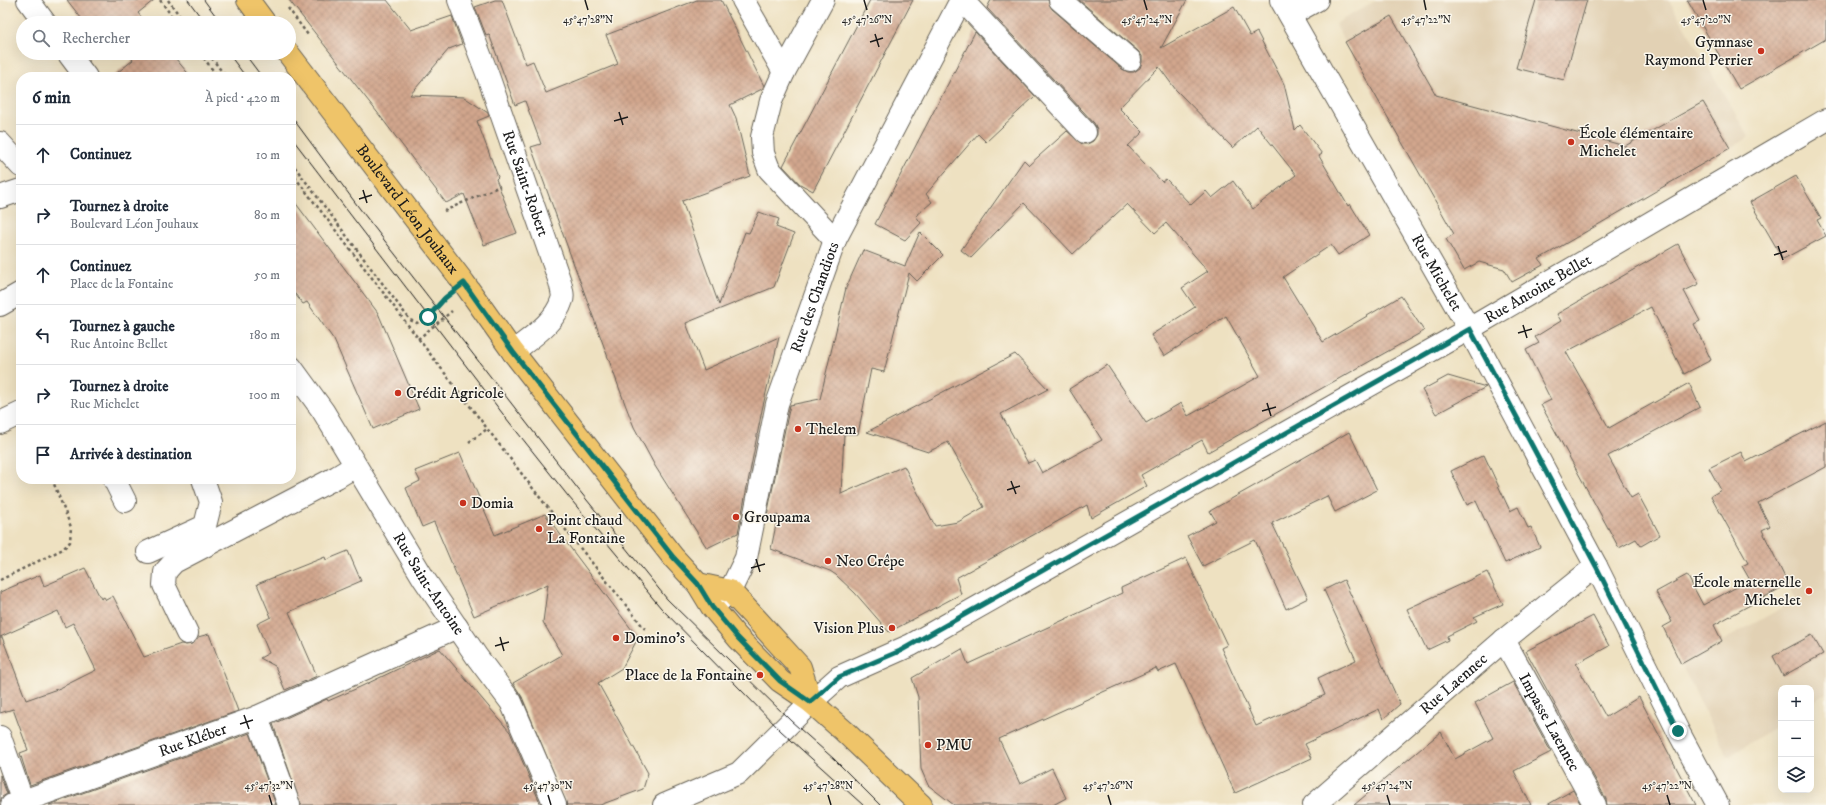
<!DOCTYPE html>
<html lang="fr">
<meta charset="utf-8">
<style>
:root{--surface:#fff;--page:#f6f6f7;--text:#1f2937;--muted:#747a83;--line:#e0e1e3}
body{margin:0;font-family:"IM FELL DW Pica",serif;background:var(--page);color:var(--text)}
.controls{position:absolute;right:12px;bottom:12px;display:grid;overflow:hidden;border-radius:8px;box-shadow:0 4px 16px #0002}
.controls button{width:36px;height:36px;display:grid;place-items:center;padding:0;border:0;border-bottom:1px solid var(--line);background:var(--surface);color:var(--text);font:20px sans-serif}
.stop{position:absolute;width:12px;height:12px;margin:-9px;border:3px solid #0f766e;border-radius:50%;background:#fff}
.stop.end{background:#0f766e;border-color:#fff;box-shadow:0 1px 4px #0008}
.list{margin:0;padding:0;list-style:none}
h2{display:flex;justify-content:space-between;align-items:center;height:52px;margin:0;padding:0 16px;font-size:17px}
h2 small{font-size:13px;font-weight:400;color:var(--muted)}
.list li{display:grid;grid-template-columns:26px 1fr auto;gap:12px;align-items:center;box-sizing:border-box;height:60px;padding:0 16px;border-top:1px solid var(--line)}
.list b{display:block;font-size:15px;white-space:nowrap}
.list p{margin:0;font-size:13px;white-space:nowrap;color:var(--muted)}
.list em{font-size:13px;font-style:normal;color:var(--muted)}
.icon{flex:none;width:22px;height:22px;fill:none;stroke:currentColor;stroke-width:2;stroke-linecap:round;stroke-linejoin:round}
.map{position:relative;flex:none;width:1826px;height:805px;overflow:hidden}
.search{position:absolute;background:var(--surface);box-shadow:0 4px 16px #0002;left:16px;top:16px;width:280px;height:44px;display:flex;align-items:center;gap:10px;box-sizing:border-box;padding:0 14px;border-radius:22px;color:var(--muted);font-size:15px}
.panel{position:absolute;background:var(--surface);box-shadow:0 4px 16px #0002;left:16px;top:72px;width:280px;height:412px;border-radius:16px}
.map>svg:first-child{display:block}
</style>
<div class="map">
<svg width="1826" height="805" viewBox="0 0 1826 805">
<defs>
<pattern id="building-cross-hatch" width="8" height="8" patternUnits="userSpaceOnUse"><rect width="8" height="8" fill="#d1a68d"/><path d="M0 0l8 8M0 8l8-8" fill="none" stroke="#b38e79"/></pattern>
</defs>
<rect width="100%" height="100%" fill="#fbf7ec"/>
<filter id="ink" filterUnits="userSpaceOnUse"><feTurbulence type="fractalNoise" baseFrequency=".025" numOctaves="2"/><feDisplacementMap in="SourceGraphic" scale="8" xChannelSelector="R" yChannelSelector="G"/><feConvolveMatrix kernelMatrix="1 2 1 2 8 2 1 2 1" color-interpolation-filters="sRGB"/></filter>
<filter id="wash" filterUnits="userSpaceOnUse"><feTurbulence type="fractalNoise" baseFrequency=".012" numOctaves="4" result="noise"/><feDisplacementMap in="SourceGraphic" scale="16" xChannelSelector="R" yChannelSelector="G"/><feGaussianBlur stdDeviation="0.9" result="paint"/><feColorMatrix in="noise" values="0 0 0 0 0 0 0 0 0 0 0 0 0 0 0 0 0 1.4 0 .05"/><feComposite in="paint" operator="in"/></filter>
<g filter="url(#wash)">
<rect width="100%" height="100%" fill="#eee1c1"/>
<g fill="#e2d1b4">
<path d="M1377,0H1669L1749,137L1539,259L1543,265L1512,282L1504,269L1479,262L1464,270L1446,239L1454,234L1335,24Z"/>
<path d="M1826,421V652L1823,654L1826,661V693L1811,703V688H1781V723L1728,757L1681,664L1796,600L1731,469Z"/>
</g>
<g id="blocks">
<g fill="url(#building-cross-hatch)" fill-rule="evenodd">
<path d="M67,0H154L138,13L146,23H85Z"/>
<path d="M289,0H387L411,30L452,16L462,44L449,49L410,95L464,97L488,113L489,116L477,121L498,177L496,179L517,233L484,245L464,194L446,203L377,112Z"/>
<path d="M495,0H502L526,64L533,61L546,93L618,64L606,35L697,0H721L764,86L762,89L730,105L736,118L750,176L682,201L719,305L745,232L749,233L759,212L779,219L776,227L794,234L774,287L686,323L704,370L779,337L762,410L738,533L707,548L655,466L634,427L625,404L531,147L541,144L525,101L515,105L489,34L486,35L475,7Z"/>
<path d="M870,0H913L813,191L800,184L783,166Z"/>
<path d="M991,0H1048L1052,9L1122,69L1128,72H1134L1140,68L1142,62V56L1138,51L1079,0H1187L1161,48L1234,7L1250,36L1257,32L1284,84L1295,130L1300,125L1322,154L1319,156L1348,206L1350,204L1369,235L1338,255L1331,245L1283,277L1323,342L1401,296L1424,331L1208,452L1202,440L1141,475L1147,486L1091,518L1087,505L956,578L961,594L889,632L855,593L836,575L830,571L771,549L778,515L766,520L790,405L820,399L846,288L863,250L905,266L920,232L943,255L917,281L909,273L884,372L871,369L858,434H844L841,494L904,466L935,526L958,522L984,507L948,442L928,452L867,432L1015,354L1048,389L1001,414L1028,463L1035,460L1042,473L1102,440L1069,389L1107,365L1146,423L1181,403L1188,416L1260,376L1226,316L1164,356L1151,335L1195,307L1182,288L1208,271L1166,223L1155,233L1127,204L1073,254L1024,203L971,258L961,250L1024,160L1029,165L1067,131L1082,144H1087L1093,141L1097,135V129L1094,123L987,8ZM1159,67L1176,90L1233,148L1257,126L1296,175L1253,209L1233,181L1212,198L1206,191L1191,205L1166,179L1162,182L1128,146L1143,132L1119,108Z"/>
<path d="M1536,0H1587L1564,80L1516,68Z"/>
<path d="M1687,0H1826V39L1739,89Z"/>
<path d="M1391,16L1436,95L1625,146L1703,102L1730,148L1539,259L1543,265L1512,282L1504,269L1479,262L1464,270L1446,239L1454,234L1345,42Z"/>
<path d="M975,32L1035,96L986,142L978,134L926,194L932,202L916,216L921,223L905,240L875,224Z"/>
<path d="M127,53H171L191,77H112L133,60Z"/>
<path d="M1796,176L1821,218L1817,220L1826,236L1783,259L1750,202Z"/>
<path d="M291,197L378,313L419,409L373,429L334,340L307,302L303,304L291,289Z"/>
<path d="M1678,244L1699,284L1684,291L1700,321L1694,324L1711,360L1684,374L1651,307L1566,352L1609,428L1689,383L1700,407L1608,456L1631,498L1638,494L1660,535L1641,546L1636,539L1619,548L1541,405L1551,400L1526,350L1539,343L1535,337L1561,321L1557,314Z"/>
<path d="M1448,376L1486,387L1436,414L1422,390Z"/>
<path d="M1826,421V467L1758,503L1770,526L1762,530L1788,584L1714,625L1722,641L1681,664L1663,627L1672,622L1656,592L1687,575L1703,605L1750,580L1742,566L1748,563L1711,496L1721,490L1709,468L1741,452L1746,462Z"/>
<path d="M1349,432L1377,490L1335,512L1327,496L1272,523L1308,598L1286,609L1255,540L1203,566L1187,536L1216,521L1210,511Z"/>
<path d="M460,453L495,535L545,514L638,638L622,668L598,683L648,773L643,789L600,805H567L522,697L513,683L562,655L543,622L548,584L474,616L434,522L422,527L406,488L420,481L415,471Z"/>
<path d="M1484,455L1510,511L1518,507L1528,528L1531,527L1540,547L1505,563L1476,501L1467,505L1451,471Z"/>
<path d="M348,551L361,581L289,612L317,676L285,690L275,666L260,658L269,653L257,624L271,617L257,584L325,557L326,560Z"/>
<path d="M1186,558L1227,645L1221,648L1256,726L1325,695L1318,678L1356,660L1324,590L1344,580L1400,704L1383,719L1379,709L1305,744L1312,758L1235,793L1176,664L1158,672L1156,668L999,739L1020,784L1052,768L1066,798L1053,805H954L928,785L921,769L918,697L912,678L962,649L968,664L1122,593L1121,588Z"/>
<path d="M85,568L101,599L104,597L106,600L113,596L144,657L181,644L186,645L192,644L198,637L209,634L238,711L30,785L20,753L28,750L13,709L0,713V637H2L26,700L60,688L96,670L73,623L65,627L58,611L0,637V592L40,575L44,586Z"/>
<path d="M1487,572L1503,604L1474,617L1477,621L1447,636L1448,640L1427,650L1407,609Z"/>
<path d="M1593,616L1609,646L1576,664L1606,717L1639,697L1696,805H1607L1606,799L1526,651Z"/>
<path d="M1812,635L1823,654L1783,676L1773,656Z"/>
<path d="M440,649L510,732L541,805H301L273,724L327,699L328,701L360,687Z"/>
<path d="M1513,682L1551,752L1514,771L1531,805H1354L1441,732L1455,759L1493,738L1475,703Z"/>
<path d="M250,733L276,805H49Z"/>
<path d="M0,775L7,794L2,797L0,802Z"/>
<path d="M1573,790L1581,805H1547Z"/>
</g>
</g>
</g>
<g filter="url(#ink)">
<use href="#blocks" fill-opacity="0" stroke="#666156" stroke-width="1"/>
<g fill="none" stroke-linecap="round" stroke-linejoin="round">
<g stroke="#666156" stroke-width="24">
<g id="minor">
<path d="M28,0L45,23"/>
<path id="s1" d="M459,0L487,73L560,282C561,287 564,296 562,300C555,323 530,338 513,352"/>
<path d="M743,0L784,72"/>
<path d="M823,0L784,72L771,101L762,137L763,153L769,169L835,240"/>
<path d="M962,0L1085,132"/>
<path d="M1060,0L1130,60"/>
<path id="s2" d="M1281,0L1469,329L1596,566L1678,731L1718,805"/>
<path d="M1290,15L1317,0"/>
<path d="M68,53L86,77"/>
<path d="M0,143L21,166"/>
<path d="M0,197L21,190"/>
<path d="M0,305L21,293"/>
<path id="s3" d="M291,367L323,411L424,579L477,657L511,702L555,805"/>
<path d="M0,423L21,413"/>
<path d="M114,479L125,501"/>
<path d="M148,552L205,526L211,502L203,479"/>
<path id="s4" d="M716,604L730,591L746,558L777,404L835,240L961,0"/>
<path d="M187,633L164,585L165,572L174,562L337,477L355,466"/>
<path id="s5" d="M1504,640L1595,805"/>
<path d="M257,717L289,805"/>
<path d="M0,737L24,805"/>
<path id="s6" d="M12,805L257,717L457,627"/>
<path id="s7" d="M664,805L739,773L811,702L839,677L911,645L1469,329L1826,120"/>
<path id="s8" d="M1314,805L1504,640L1596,566"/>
</g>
</g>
<g stroke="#666156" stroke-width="24">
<g id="major">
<path d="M248,0L265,23"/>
<path id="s9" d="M288,53L464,283L513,352L673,557L698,584L712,607L738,638L780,681L811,702L844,731L921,805"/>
<path d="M698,584L730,591L758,621L800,667L811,702"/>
</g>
</g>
<g stroke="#666156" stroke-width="2.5" stroke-dasharray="3 3" stroke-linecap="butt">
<path d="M160,0L177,23"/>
<path d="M168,0L185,23"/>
<path d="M288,8L308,35"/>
<path d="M200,53L218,77"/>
<path d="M208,53L226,77"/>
<path d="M291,162L410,320L417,323L428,317L444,299"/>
<path d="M291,172L541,499L645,629"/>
<path d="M444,211L500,186"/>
<path d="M418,339L452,311"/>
<path d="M469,442L487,429"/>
<path d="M0,580L63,549L70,542L71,527L52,479"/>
</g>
<use href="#minor" stroke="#fff" stroke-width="22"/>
<use href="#major" stroke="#efc469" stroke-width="22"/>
<g stroke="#1c1c1c" stroke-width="1">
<path d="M188,0L205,23"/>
<path d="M204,0L221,23"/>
<path d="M228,53L246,77"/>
<path d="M244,53L262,77"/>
<path d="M291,116L360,209L578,489L667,599L791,721L834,759L880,805"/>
<path d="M291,137L506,418L568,496L661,608L781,731L863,805"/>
</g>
</g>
</g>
<g fill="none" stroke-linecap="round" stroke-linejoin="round" filter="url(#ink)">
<path stroke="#0f766e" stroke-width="5" d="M428,317L445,298L464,283L513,352L673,557L698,584L712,607L738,638L780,681L810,702L839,677L900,651L1470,329L1596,566L1678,731"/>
</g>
<path fill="none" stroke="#1c1c1c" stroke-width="1.5" d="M585,0L588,10M864,0L867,10M1144,0L1147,10M1424,0L1426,10M1703,0L1706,10M875,34L879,47M870,42L883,38M619,112L623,125M614,121L628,117M363,190L367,203M359,199L372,195M1778,246L1783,260M1774,255L1787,251M1523,325L1527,338M1518,333L1532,329M1267,403L1271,416M1262,411L1276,407M1011,481L1016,494M1007,490L1020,486M756,559L760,572M751,568L765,564M500,637L504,651M495,646L509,642M244,715L249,729M240,724L253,720M269,795L272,805M548,795L551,805M828,795L831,805M1108,795L1111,805M1387,795L1390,805M1667,795L1670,805"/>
<g fill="#c8321e" stroke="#fbf7ec" stroke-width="1.5">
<circle cx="1761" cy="51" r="4"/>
<circle cx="1571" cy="142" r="4"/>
<circle cx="398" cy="393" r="4"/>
<circle cx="798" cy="429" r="4"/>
<circle cx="463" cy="503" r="4"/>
<circle cx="736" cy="517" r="4"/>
<circle cx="539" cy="529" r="4"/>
<circle cx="828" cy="561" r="4"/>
<circle cx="1809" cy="591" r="4"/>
<circle cx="892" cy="628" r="4"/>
<circle cx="616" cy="638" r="4"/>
<circle cx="760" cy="675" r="4"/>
<circle cx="928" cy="745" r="4"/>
</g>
<g text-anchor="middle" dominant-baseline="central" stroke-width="3" stroke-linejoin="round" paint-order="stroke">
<g font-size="16" fill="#1c1c1c" stroke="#fbf7ec" text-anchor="start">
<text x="1753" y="42" text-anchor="end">Gymnase<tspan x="1753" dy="18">Raymond Perrier</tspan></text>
<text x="1579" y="133">École élémentaire<tspan x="1579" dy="18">Michelet</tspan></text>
<text x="406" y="393">Crédit Agricole</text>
<text x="806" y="429">Thelem</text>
<text x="471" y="503">Domia</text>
<text x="744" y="517">Groupama</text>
<text x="547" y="520">Point chaud<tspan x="547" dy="18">La Fontaine</tspan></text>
<text x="836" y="561">Neo Crêpe</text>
<text x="1801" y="582" text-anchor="end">École maternelle<tspan x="1801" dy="18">Michelet</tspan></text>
<text x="884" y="628" text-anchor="end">Vision Plus</text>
<text x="624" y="638">Domino's</text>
<text x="752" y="675" text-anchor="end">Place de la Fontaine</text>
<text x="936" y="745">PMU</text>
</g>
<g font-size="16" fill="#1c1c1c" stroke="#fbf7ec">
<text stroke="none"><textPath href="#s1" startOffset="195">Rue Saint-Robert</textPath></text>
<text stroke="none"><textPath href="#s9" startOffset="197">Boulevard Léon Jouhaux</textPath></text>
<text stroke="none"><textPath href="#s2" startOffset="314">Rue Michelet</textPath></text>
<text stroke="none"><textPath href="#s7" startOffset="1020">Rue Antoine Bellet</textPath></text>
<text stroke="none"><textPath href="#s4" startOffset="326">Rue des Chandiots</textPath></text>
<text stroke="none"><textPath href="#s3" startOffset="257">Rue Saint-Antoine</textPath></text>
<text stroke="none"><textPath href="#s8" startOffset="185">Rue Laennec</textPath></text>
<text stroke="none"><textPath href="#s5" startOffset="94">Impasse Laennec</textPath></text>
<text stroke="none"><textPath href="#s6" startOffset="192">Rue Kléber</textPath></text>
</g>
</g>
<g font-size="10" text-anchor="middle" fill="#1c1c1c" stroke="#fbf7ec" stroke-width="3" stroke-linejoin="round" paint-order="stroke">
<text x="588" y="23">45°47'28"N</text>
<text x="867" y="23">45°47'26"N</text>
<text x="1147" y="23">45°47'24"N</text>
<text x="1426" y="23">45°47'22"N</text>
<text x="1706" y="23">45°47'20"N</text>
<text x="269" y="789">45°47'32"N</text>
<text x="548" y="789">45°47'30"N</text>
<text x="828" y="789">45°47'28"N</text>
<text x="1108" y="789">45°47'26"N</text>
<text x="1387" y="789">45°47'24"N</text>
<text x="1667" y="789">45°47'22"N</text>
</g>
</svg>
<div class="controls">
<button>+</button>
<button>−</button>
<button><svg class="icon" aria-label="layers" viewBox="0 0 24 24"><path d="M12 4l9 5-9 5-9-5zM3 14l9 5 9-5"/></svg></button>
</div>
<div class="stop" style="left:428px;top:317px"></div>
<div class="stop end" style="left:1678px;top:731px"></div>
<div class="search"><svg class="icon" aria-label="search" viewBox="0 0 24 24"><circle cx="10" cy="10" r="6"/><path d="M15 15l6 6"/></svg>Rechercher</div>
<section class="panel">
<h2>6 min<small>À pied · 420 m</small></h2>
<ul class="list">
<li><svg class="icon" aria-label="ahead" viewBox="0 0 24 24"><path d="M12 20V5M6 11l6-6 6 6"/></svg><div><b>Continuez</b></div><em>10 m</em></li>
<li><svg class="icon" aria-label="right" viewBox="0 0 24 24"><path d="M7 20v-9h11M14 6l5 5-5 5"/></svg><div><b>Tournez à droite</b><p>Boulevard Léon Jouhaux</p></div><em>80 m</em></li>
<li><svg class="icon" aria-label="ahead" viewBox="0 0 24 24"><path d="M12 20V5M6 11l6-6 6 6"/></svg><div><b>Continuez</b><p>Place de la Fontaine</p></div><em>50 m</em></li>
<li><svg class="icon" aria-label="left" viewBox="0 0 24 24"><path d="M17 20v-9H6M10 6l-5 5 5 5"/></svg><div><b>Tournez à gauche</b><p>Rue Antoine Bellet</p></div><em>180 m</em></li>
<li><svg class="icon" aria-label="right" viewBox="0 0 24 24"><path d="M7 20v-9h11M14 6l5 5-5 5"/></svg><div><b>Tournez à droite</b><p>Rue Michelet</p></div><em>100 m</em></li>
<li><svg class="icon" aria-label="arrive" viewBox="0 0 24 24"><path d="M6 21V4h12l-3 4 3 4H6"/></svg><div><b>Arrivée à destination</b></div></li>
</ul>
</section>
</div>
